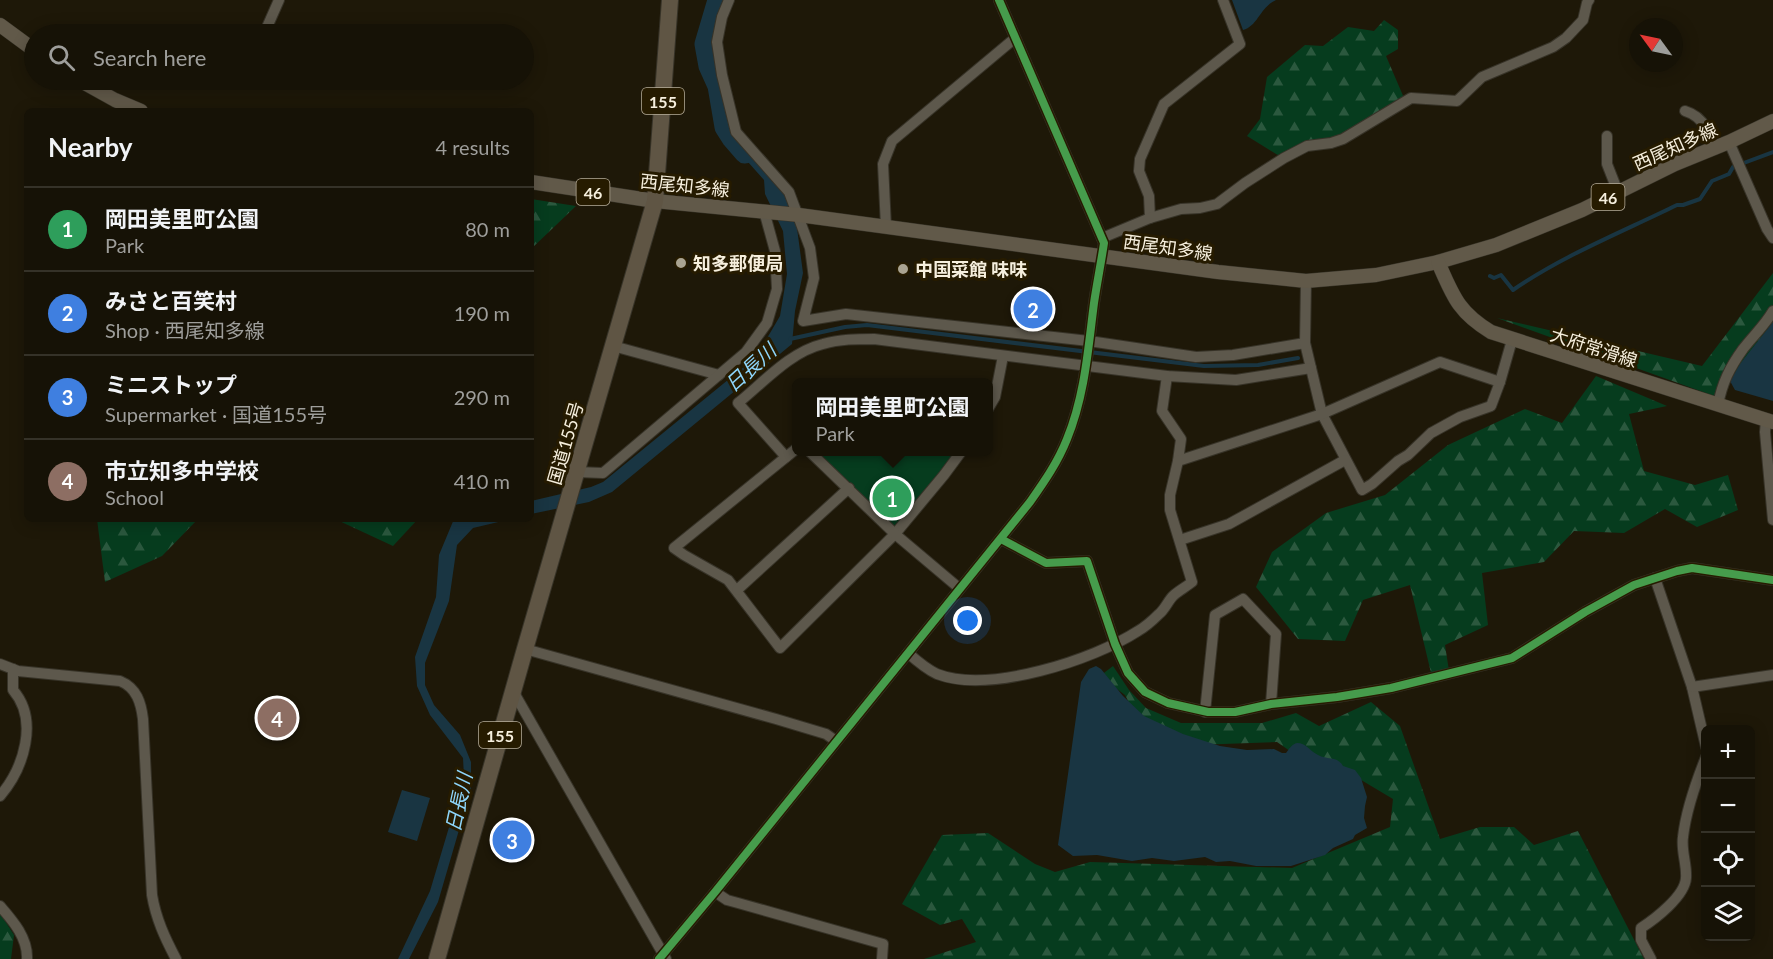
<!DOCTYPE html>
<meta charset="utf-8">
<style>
:root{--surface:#161206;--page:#1f1b10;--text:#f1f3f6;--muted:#9e9e9b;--line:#353228;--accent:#7c3aed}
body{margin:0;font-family:Lato,"Noto Sans JP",sans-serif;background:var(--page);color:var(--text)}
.controls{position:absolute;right:18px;bottom:18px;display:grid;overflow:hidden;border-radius:9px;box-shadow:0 3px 15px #0003}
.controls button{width:54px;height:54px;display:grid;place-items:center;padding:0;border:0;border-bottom:2px solid var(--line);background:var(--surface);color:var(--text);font:30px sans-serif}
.compass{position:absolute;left:1629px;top:18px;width:54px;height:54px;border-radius:50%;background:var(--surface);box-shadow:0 3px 15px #0003;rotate:303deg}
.you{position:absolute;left:968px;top:621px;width:21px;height:21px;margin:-15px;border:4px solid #fff;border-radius:50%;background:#1a73e8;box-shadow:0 0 0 9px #1a73e833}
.badge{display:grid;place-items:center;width:39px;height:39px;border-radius:50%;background:var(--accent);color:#fff;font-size:20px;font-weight:700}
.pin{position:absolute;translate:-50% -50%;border:3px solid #fff;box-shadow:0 2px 6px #0006}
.popup{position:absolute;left:792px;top:378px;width:201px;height:78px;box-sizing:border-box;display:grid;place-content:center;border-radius:9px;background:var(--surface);filter:drop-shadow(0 2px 4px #0005);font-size:20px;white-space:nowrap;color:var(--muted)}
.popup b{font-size:22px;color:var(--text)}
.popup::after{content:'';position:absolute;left:50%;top:100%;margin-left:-12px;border:12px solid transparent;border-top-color:var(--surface)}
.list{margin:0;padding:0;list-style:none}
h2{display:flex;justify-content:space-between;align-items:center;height:78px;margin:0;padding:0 24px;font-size:26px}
h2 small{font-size:20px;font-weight:400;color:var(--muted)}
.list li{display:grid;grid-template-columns:39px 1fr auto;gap:18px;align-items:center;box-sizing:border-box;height:84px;padding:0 24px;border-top:2px solid var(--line)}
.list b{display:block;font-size:22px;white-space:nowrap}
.list p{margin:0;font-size:20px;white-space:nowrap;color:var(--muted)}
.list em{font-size:20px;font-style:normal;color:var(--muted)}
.icon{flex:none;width:33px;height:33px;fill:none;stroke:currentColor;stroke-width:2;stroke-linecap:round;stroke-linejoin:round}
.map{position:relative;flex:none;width:1773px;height:959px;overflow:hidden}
.search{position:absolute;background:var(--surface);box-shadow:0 3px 15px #0003;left:24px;top:24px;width:510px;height:66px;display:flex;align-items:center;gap:15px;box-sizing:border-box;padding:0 21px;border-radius:33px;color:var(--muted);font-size:22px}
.panel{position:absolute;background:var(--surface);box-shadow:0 3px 15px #0003;left:24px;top:108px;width:510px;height:414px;border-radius:9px}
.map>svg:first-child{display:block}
</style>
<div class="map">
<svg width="1773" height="959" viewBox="0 0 1773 959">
<defs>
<pattern id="forest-firs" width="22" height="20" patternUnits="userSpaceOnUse" patternTransform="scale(1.5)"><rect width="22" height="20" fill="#063c1e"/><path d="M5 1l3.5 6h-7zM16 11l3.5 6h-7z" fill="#2b583e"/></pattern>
</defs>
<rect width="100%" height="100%" fill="#1e1808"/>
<g fill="url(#forest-firs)">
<path d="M1384,20L1398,30V49L1386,56L1404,98L1352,139L1281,157L1247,136L1260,119L1267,77L1305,45L1323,46L1348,27L1374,31Z"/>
<path d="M531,199L576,206L531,249Z"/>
<path d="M1773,273V322L1717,397L1497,318L1702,366Z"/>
<path d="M1596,376L1667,406L1629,414L1644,471L1695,485L1728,475L1738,510L1697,527L1665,509L1624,533L1574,531L1544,562L1482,573L1488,625L1445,645L1449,671L1432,677L1410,585L1363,600L1345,641L1298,639L1256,587L1272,552L1326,513L1385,495L1448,445L1525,409L1562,423Z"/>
<path d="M97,519H198L162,556L105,582Z"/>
<path d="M335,519H418L393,546Z"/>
<path d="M1113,666L1129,690L1146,708L1181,723H1262L1296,713L1319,726L1371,702L1400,726L1440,839L1480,827H1514L1534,845L1578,831L1644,959H924L976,942L962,919L940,925L902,904L942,835L988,833L1035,864L1055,872L1090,862L1292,868L1390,827L1393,799L1331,762L1300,758L1277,742L1194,745L1134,712L1125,695L1100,676Z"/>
<path d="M0,913L14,935L11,959H0Z"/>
</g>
<path fill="#063c1e" d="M815,452H957L894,527Z"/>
<g fill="#193542">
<path d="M1232,0H1276C1260,7 1258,26 1243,30Z"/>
<path d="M730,131L786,195L797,228L803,273L795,311L792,344L612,492L589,502L531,514V501L591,487L603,482L756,357L780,316L787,274L783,231L765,194L764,180L724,135Z"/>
<path d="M1773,322V401L1735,390L1730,381L1740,364Z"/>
<path d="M454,519H511L473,528L457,545L449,601L425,663V685L434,705L460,735L471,762V789L438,902L409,959H398L430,891L464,777L463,758L430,715L417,686L415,657L436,597L439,555Z"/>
<path d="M1096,666L1101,669L1123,696L1144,716L1183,734L1220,746L1247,750L1274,749L1282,753H1286C1289,749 1292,744 1297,743C1306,743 1310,751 1318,755C1327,760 1338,756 1343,766L1355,770L1361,778L1367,797L1365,806L1364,818L1367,828L1355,835L1353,839L1333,848L1325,855L1291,866H1256L1230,861L1216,862L1205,857L1174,861L1152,858L1132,861L1097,855L1073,856L1058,845L1081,682L1089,669Z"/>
<path d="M402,790L430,798L417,841L388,832Z"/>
</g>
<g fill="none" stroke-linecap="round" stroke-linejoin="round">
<g stroke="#193542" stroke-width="4">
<path d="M1490,276L1494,278L1501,275L1513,290C1564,255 1622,232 1677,205H1683L1700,199L1712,181L1729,174L1733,167L1773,152"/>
<path d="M790,339L845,327L867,325L1204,366L1258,365L1298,358"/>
</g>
<path stroke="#193542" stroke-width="21" d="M718,0L705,44L709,66L718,86L725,127L732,138L745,153"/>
<g stroke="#373328" stroke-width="12">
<g id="minor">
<path d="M729,0L722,17L717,42L722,75L736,132L789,192L810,248L814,278L803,321L846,314L1089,341L1196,357L1233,355L1305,343"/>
<path d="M264,34L279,0"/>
<path d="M1685,111C1695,114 1701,119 1706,128"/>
<path d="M1607,136V164L1618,192"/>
<path d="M1729,142L1767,229L1773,238"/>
<path d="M1150,218L1149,196L1139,171L1140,159L1164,104L1240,44L1223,0"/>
<path d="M886,227L883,164L892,141L1014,39"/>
<path d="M1102,238L1150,218L1181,209L1200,208L1217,204L1245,183L1284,158L1307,146L1331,143L1343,139L1411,98L1457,101L1482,77L1553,47L1566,38L1583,20L1587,3L1589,0"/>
<path d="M1306,281L1305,343L1322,414L1362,490L1372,484L1398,461L1408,455L1431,433L1460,417L1491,406L1500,382L1512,340"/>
<path d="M613,346L719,375"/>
<path d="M1167,376L1162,411L1181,439L1178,461"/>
<path d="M1718,405C1722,383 1730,367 1743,349C1753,336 1765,325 1773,311"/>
<path d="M988,409L995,397L1003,356"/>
<path d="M1766,420L1765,432L1773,520"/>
<path d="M796,449L674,548L684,555L728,580L780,648L895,534L944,475L961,452"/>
<path d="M810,452L895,534L959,588"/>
<path d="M786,457L738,403C764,382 790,352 823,344C840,339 857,339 874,339L1167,376L1236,380L1311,368"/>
<path d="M577,472L603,473L746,352L767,323L777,289L775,251L764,211"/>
<path d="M1001,539L1046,563L1087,561L1115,644L1128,673L1145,692L1168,703L1208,712H1235L1271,704L1337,697L1391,688L1512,658L1585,612L1634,585L1677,571L1692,568L1773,580"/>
<path d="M1180,540L1229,524L1345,460"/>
<path d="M1655,578L1692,687L1706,747"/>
<path d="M737,590L849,488"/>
<path d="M525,649L776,719L826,734L836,741"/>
<path d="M908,653C917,661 926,669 937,674C989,694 1093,660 1138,631C1145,627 1153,620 1159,614C1165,609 1168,601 1173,596C1178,591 1186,587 1192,582L1170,510V495L1178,461L1322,414L1440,362L1500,382"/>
<path d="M0,664L18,671L120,681C137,688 141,703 143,719L152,895C156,919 165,938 176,959"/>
<path d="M1692,687L1773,675"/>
<path d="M513,691L666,959"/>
<path d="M1205,712L1215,615L1243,599L1276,634L1271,704"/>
<path d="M0,796C24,768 39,720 13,690V669"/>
<path d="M715,892L727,900L738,903L883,944L882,959"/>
<path d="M0,906C13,921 28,938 27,959"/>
<path d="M659,959L715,892L1030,502C1044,482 1058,462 1067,439C1085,395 1088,349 1094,303C1097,283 1101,263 1104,243L999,0"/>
<path d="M1651,959L1641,940V928C1655,919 1685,896 1686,878C1687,864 1681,851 1683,837C1686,810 1696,782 1706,757"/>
</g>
</g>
<g stroke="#373328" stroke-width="15">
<g id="major">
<path d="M0,25L34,50"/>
<path d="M79,80L115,100L141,111"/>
<path d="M531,182L655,201L799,215L1218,272L1306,281L1376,275L1438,262L1496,245L1582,210L1675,164L1729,142L1773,121"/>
<path d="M1438,262C1453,296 1458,312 1491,332L1773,422"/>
</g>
</g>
<g stroke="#373328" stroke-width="18">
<path id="highway" d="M437,959L525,649L655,201L670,0"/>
</g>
<use href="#minor" stroke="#5d584c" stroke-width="10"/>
<use href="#major" stroke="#615949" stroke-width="14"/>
<use href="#highway" stroke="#5f5544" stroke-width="16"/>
<g stroke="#261b00" stroke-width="11">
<g id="cycleway">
<path d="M1001,539L1046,563L1087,561L1115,644L1128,673L1145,692L1168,703L1208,712H1235L1271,704L1337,697L1391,688L1512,658L1585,612L1634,585L1677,571L1692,568L1773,580"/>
<path d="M659,959L715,892L1030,502C1044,482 1058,462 1067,439C1085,395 1088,349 1094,303C1097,283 1101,263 1104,243L999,0"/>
</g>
</g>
<use href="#cycleway" stroke="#469c4c" stroke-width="8"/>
</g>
<g fill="#aaa492" stroke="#261b00" stroke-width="2">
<circle cx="681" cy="263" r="6"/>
<circle cx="903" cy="269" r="6"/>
</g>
<g text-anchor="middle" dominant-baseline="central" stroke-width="6" stroke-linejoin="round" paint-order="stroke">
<g fill="#261b00" stroke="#b8af9b" stroke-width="1.5">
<rect x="642" y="88" width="42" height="26" rx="4.5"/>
<rect x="576.5" y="179" width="33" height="26" rx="4.5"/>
<rect x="1591.5" y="184" width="33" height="26" rx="4.5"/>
<rect x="479" y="722" width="42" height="26" rx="4.5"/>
</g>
<g font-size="16" font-weight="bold" fill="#f6efdd">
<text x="663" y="101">155</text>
<text x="593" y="192">46</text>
<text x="1608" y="197">46</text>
<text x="500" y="735">155</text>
</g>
<g font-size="18" fill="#f6efdd" stroke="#261b00">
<text transform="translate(1675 146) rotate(-24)">西尾知多線</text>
<text transform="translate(685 185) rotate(6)">西尾知多線</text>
<text transform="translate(1168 247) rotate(8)">西尾知多線</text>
<text transform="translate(1594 347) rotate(18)">大府常滑線</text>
<text transform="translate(565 443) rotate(-74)">国道155号</text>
</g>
<g font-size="18" font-weight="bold" fill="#f6efdd" stroke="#261b00" text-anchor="start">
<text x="693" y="263">知多郵便局</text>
<text x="915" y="269">中国菜館 味味</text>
</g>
<g font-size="20" font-style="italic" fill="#8ed6fb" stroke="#261b00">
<text transform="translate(750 367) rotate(-42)">日長川</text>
<text transform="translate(458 802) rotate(-78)">日長川</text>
</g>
</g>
</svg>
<div class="controls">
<button>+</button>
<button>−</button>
<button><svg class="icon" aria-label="locate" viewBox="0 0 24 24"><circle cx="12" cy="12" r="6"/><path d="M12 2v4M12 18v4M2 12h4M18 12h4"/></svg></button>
<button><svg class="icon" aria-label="layers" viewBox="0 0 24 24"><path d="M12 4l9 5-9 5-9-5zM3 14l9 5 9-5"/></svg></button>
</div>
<svg class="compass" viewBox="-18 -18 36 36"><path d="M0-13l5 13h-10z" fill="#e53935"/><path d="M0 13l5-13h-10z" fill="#9e9e9b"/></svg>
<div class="you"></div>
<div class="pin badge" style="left:892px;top:498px;background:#2e9e5b">1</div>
<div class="popup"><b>岡田美里町公園</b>Park</div>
<div class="pin badge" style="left:1033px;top:309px;background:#3f7fe0">2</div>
<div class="pin badge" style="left:512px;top:840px;background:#3f7fe0">3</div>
<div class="pin badge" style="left:277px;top:718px;background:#8d6e63">4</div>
<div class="search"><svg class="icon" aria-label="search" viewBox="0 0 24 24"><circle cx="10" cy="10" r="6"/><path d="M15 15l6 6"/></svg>Search here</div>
<section class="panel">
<h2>Nearby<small>4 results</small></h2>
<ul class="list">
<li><span class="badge" style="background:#2e9e5b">1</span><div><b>岡田美里町公園</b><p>Park</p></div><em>80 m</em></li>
<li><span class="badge" style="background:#3f7fe0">2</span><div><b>みさと百笑村</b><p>Shop · 西尾知多線</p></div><em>190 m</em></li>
<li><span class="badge" style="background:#3f7fe0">3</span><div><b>ミニストップ</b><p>Supermarket · 国道155号</p></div><em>290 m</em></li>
<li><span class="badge" style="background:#8d6e63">4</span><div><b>市立知多中学校</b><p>School</p></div><em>410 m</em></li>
</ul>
</section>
</div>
